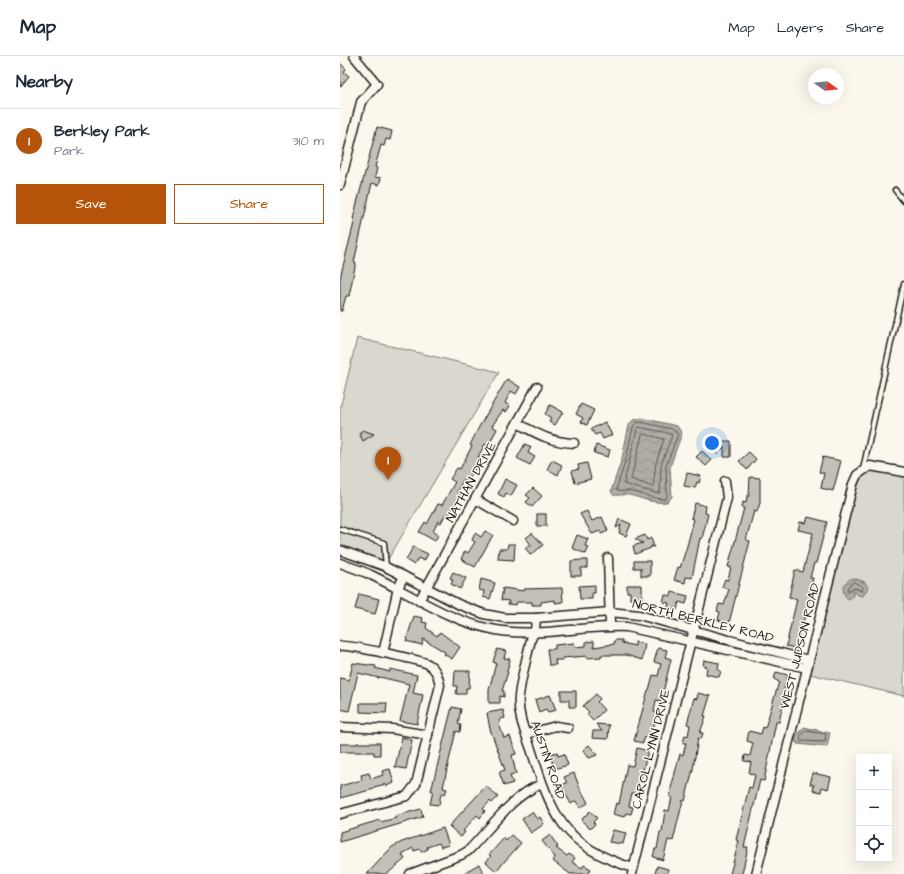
<!DOCTYPE html>
<meta charset="utf-8">
<style>
:root{--surface:#fff;--page:#f6f6f7;--text:#1f2937;--muted:#747a83;--line:#e0e1e3;--accent:#b45309}
body{margin:0;font-family:"Architects Daughter",sans-serif;background:var(--page);color:var(--text)}
.controls{position:absolute;right:12px;bottom:12px;display:grid;overflow:hidden;border-radius:0px;box-shadow:0 4px 16px #0002}
.controls button{width:36px;height:36px;display:grid;place-items:center;padding:0;border:0;border-bottom:1px solid var(--line);background:var(--surface);color:var(--text);font:20px sans-serif}
.compass{position:absolute;left:468px;top:12px;width:36px;height:36px;border-radius:50%;background:var(--surface);box-shadow:0 4px 16px #0002;rotate:104deg}
.you{position:absolute;left:372px;top:387px;width:14px;height:14px;margin:-10px;border:3px solid #fff;border-radius:50%;background:#1a73e8;box-shadow:0 0 0 6px #1a73e833}
.badge{display:grid;place-items:center;width:26px;height:26px;border-radius:50%;background:var(--accent);color:#fff;font-size:13px;font-weight:700}
.pin{position:absolute;translate:-50% -33px;filter:drop-shadow(0 1px 2px #0008)}
.pin::after{content:'';position:absolute;top:21px;width:14px;height:12px;background:inherit;clip-path:polygon(0 0,100% 0,50% 100%)}
.list{margin:0;padding:0;list-style:none}
h2{display:flex;justify-content:space-between;align-items:center;height:52px;margin:0;padding:0 16px;font-size:17px}
h2 small{font-size:13px;font-weight:400;color:var(--muted)}
.list li{display:grid;grid-template-columns:26px 1fr auto;gap:12px;align-items:center;box-sizing:border-box;height:64px;padding:0 16px;border-top:1px solid var(--line)}
.list b{display:block;font-size:15px;white-space:nowrap}
.list p{margin:0;font-size:13px;white-space:nowrap;color:var(--muted)}
.list em{font-size:13px;font-style:normal;color:var(--muted)}
.actions{display:flex;gap:8px;padding:12px 16px}
.actions a{flex:1;padding:9px 0;border:1px solid var(--accent);border-radius:0px;text-align:center;font-size:14px;color:var(--accent)}
.actions .main{background:var(--accent);color:#fff}
.icon{flex:none;width:22px;height:22px;fill:none;stroke:currentColor;stroke-width:2;stroke-linecap:round;stroke-linejoin:round}
.map{position:relative;flex:none;width:564px;height:818px;overflow:hidden}
header{display:flex;align-items:center;gap:24px;box-sizing:border-box;height:56px;padding:0 20px;background:var(--surface);border-bottom:1px solid var(--line)}
header strong{font-size:19px}
nav{display:flex;gap:22px;margin-inline-start:auto;font-size:14px}
main{display:flex}
aside{flex:1;background:var(--surface)}
.map>svg:first-child{display:block}
</style>
<header>
<strong>Map</strong>
<nav><a>Map</a><a>Layers</a><a>Share</a></nav>
</header>
<main>
<aside>
<h2>Nearby<small></small></h2>
<ul class="list">
<li><span class="badge">1</span><div><b>Berkley Park</b><p>Park</p></div><em>310 m</em></li>
</ul>
<div class="actions"><a class="main">Save</a><a>Share</a></div>
</aside>
<div class="map">
<svg width="564" height="818" viewBox="0 0 564 818">
<defs>
<pattern id="water-waves" width="16" height="10" patternUnits="userSpaceOnUse"><rect width="16" height="10" fill="#afaca5"/><path d="M0 5q4-4 8 0t8 0" fill="none" stroke="#96938d"/></pattern>
</defs>
<rect width="100%" height="100%" fill="#fbf7ec"/>
<filter id="ink" filterUnits="userSpaceOnUse"><feTurbulence type="fractalNoise" baseFrequency=".025" numOctaves="2"/><feDisplacementMap in="SourceGraphic" scale="8" xChannelSelector="R" yChannelSelector="G"/><feConvolveMatrix kernelMatrix="1 2 1 2 8 2 1 2 1" color-interpolation-filters="sRGB"/></filter>
<g filter="url(#ink)">
<g fill="#dad7ce" stroke="#7b7a75">
<path d="M17,282L159,316L44,510L0,494V353Z"/>
<path d="M531,412L564,418V640L470,618L521,417Z"/>
</g>
<g fill="url(#water-waves)" stroke="#74726e">
<path d="M302,362L337,370L342,377L330,411L332,441L327,446C313,448 302,442 289,439C283,438 278,440 273,439L271,435L282,402L289,369L293,364Z"/>
<path d="M513,522L525,526L528,532L523,540L518,539L514,535L512,541L508,543C500,535 502,526 513,522Z"/>
<path d="M464,671L490,677L487,691L457,688L455,684L458,677Z"/>
</g>
<g fill="none" stroke-linecap="round" stroke-linejoin="round">
<g stroke="#575653" stroke-width="1">
<path d="M301,366L332,373L338,378L326,410L327,441L325,443C312,443 301,437 288,435C283,434 280,437 276,434L286,403L293,371L296,367Z"/>
<path d="M298,371L324,376L332,379L321,409L320,437H315L284,428Z"/>
<path d="M304,378L324,383L316,407L313,431L291,423L302,379Z"/>
<path d="M514,526L523,531L522,535L515,532L507,535L508,531Z"/>
<path d="M466,675L486,678L485,686L461,685L460,681Z"/>
</g>
</g>
<g fill="#c3c0b8" stroke="#1c1c1c">
<path d="M0,7L6,13L4,16L9,20L0,31Z"/>
<path d="M37,71L52,75L50,84L46,83L44,90L41,89L35,111L37,112L35,121L41,122L39,129L32,127L14,206H16L9,240H6L2,255H0V222L15,163H13L17,147Z"/>
<path d="M167,323L180,331L176,338L171,335L165,347L170,350L166,356L163,354L152,370L157,373L148,390L145,388L138,401L141,402L127,426L123,424L117,436L121,438L108,461L105,459L101,467L98,465L93,476L98,479L95,485L79,476L85,466L87,468L98,448L102,449L115,426L110,423L117,412L120,413L132,390L130,389L139,371Z"/>
<path d="M241,348L254,354L247,369L241,366L243,362L236,358Z"/>
<path d="M210,349L223,356L215,369L209,366L211,362L205,358Z"/>
<path d="M265,366L272,379L263,383L260,377L255,379L251,373Z"/>
<path d="M23,374L34,378L23,385L19,377Z"/>
<path d="M377,385H391V401H384V391L377,398Z"/>
<path d="M185,388L191,391L188,397L195,401L190,409L177,402Z"/>
<path d="M256,389L270,394L268,401L254,397Z"/>
<path d="M362,395L372,404L366,410L356,401Z"/>
<path d="M409,396L416,403L407,414L399,405Z"/>
<path d="M483,401L501,405L493,435L481,432L484,417L479,416Z"/>
<path d="M212,404L222,409L218,419L207,413Z"/>
<path d="M247,407L251,423L235,427L232,415L239,413L238,409Z"/>
<path d="M347,417L361,420L359,427L357,426L355,432L344,430Z"/>
<path d="M410,421L420,422V447L417,456L414,455L406,484L410,485L389,567L378,564L380,556L377,555L379,548L384,549L389,533L382,531L385,523L388,524L391,511H388L404,452H402L403,446L406,447L407,440H409Z"/>
<path d="M165,423L177,429L171,440L166,437L164,441L158,438Z"/>
<path d="M193,432L202,440L192,451L186,446L190,442L186,439Z"/>
<path d="M355,447L366,450L365,457L368,458L362,483L360,482L352,522L346,521L345,527L334,524L338,511L340,512L347,490L354,463L351,462Z"/>
<path d="M247,455L252,465L262,461L268,475L261,478L260,475L252,478L240,458Z"/>
<rect x="197" y="458" width="9" height="12"/>
<path d="M468,461L487,466L476,507H474L470,522H473L468,550L455,592L446,590L457,543L449,541L455,514L463,516L473,477L458,474L460,466L466,467Z"/>
<path d="M279,463L291,468L286,480L279,477L281,469L276,472Z"/>
<path d="M145,475L153,479L135,511L121,503L125,495L128,497L135,486L132,484L135,477L141,481Z"/>
<path d="M192,477L203,489L191,499L185,492L188,489L192,490L186,482Z"/>
<path d="M237,479L248,483L245,490L249,491L246,498L232,492Z"/>
<path d="M305,479L307,484L311,482L314,491L311,490V492L295,498L293,490L303,487L295,483Z"/>
<path d="M168,488H175L174,504L158,503L159,493H167Z"/>
<path d="M73,491L88,498L84,505L78,502L74,509L66,504Z"/>
<path d="M241,504H247V512H241V520H231V505Z"/>
<path d="M294,505H310V520H301V512H294Z"/>
<path d="M113,516L126,522L120,533L111,528L113,524L110,522Z"/>
<path d="M141,523L155,527L150,543L143,541L144,535L139,534Z"/>
<path d="M255,529V537H252V543H240L239,530Z"/>
<path d="M287,529H302V543H290V536H287Z"/>
<path d="M163,532L184,535V533L222,532L223,546L215,547V544L201,546V549H192V546H177L176,549L168,548L169,545L161,544Z"/>
<path d="M332,536L348,540L346,548L339,546L337,554L328,551L329,547L323,546L325,539L331,540Z"/>
<path d="M19,538L39,543L35,558L15,553Z"/>
<path d="M74,560L83,562L82,566L87,567L86,572L97,580L100,576L120,591L112,603L104,598L105,596L83,583L82,589L66,585Z"/>
<path d="M275,584H282V587L295,590V586L305,588L302,604L286,599H261V601L247,602V600L223,602V604H215L216,609H209L207,593H215V589L234,587L235,591L246,590V586L254,585V591L274,588Z"/>
<path d="M318,592L327,594L325,601L331,603L321,645L316,644L314,656L317,657L311,682L305,681L303,687L294,685L308,634H309L313,619L318,620L321,608L314,606Z"/>
<path d="M157,593L166,595L164,602L170,603L167,616H168L162,635H164V641L160,640V647H149V634L156,607L153,606Z"/>
<path d="M364,604L379,607L378,614L381,615L379,621L366,618L367,611L363,610Z"/>
<path d="M13,607L36,610L35,612L50,616V613L77,619L73,637L83,639L77,668L60,665L69,628L40,621L39,622L18,617L9,655L0,653V622L9,624Z"/>
<path d="M115,615H130L129,632H126V638H116L117,630H114Z"/>
<path d="M436,616L448,619L444,633L449,634L448,640L445,639L439,666H436L424,725L420,724L404,791H408L402,818H390L399,785L396,784L409,731L412,732L415,719L409,717L411,706L404,705L405,699L410,700L413,687L407,685L409,675L421,678L423,671L425,672L439,626L434,623Z"/>
<path d="M221,635H236V651H229V644H221Z"/>
<path d="M358,637L370,640L364,660H366L360,677H363L361,683L358,682L353,713L345,745L343,744L333,785L328,784L323,804L313,801L315,793H317L320,776H322L325,754L329,755L332,741H330L331,732L340,698L343,699L346,687H343L345,679L348,680L350,669L347,668L354,642L357,643Z"/>
<path d="M256,638L260,643L257,646L264,654L253,665L247,658L249,656L243,650Z"/>
<path d="M210,639L216,654L208,656L206,653L199,656L195,644Z"/>
<path d="M20,647H47L46,657L20,656Z"/>
<path d="M112,651L121,653L118,668L121,669L120,676L116,675L107,713L103,732L107,733L105,738L101,737L99,749L90,748L93,735H91Z"/>
<path d="M163,654L165,662L160,663L159,668L164,682L170,680L176,698L172,699L176,718L170,720L173,727L164,730L159,716L165,714L150,673L147,657Z"/>
<path d="M256,668L269,669L268,683L252,682L253,675H262Z"/>
<path d="M62,681L72,684L66,713L55,711Z"/>
<path d="M17,687H40V699H34V696H0V688H17Z"/>
<path d="M249,689L257,699L249,702L243,694Z"/>
<path d="M297,692L308,695L297,738L292,737L289,750L293,751L291,758L286,757L284,761L273,758L276,747L279,748L287,709L293,710Z"/>
<path d="M217,696L218,700L224,698L228,709L214,713L210,698Z"/>
<path d="M50,713L54,727L46,730V728L34,731V733L0,742V730L22,724L21,719L29,717L31,723L43,719L42,715Z"/>
<path d="M234,717L239,730L248,747L240,752L236,745L231,748L221,729L227,727L224,721Z"/>
<path d="M473,717L491,721L488,733L482,731L481,736L473,734L474,729L470,728Z"/>
<path d="M146,730L158,741L152,747L150,745L143,753L145,755L140,762L137,759L123,775L125,776L121,781L109,770Z"/>
<path d="M81,753L83,761L0,786V776L40,764L41,766L56,762L55,760Z"/>
<path d="M250,755L257,762L253,766L255,768L250,773L241,764Z"/>
<path d="M192,756L197,763L200,761L204,768L191,777L182,763Z"/>
<path d="M103,772L109,789L101,791L99,787L87,791L88,793L81,796L80,793L74,795L73,792L62,798L65,803L47,818H27L52,791L62,786Z"/>
<path d="M273,774L286,777L283,788L269,786Z"/>
<path d="M172,779L181,787L156,815L146,806L151,800L149,799L164,782L166,785Z"/>
<path d="M210,779L218,791L216,792L227,800L229,798L235,802L232,806L242,812L244,809L251,813L248,818H230L213,805L215,801L202,785Z"/>
<path d="M139,808L144,818H122Z"/>
<path d="M317,810L328,813L327,818H315Z"/>
</g>
<g fill="none" stroke-linecap="round" stroke-linejoin="round">
<g stroke="#1c1c1c" stroke-width="7">
<g id="lane">
<path d="M555,134L564,145"/>
<path d="M523,413L564,228"/>
<path d="M0,473L44,487L46,511"/>
</g>
</g>
<g stroke="#1c1c1c" stroke-width="11">
<g id="street">
<path d="M0,129L21,46L37,28L14,0"/>
<path d="M177,367C198,378 210,386 234,387"/>
<path d="M135,443L173,465"/>
<path d="M0,494L44,510L120,549L144,558L165,562H196L270,556L299,559L389,584L469,604"/>
<path d="M268,502L270,570"/>
<path d="M0,507C10,511 21,514 31,519C73,539 110,566 156,574C200,582 244,569 287,571L467,612"/>
<path d="M79,545L197,331"/>
<path d="M196,562L195,575L191,583C187,602 181,621 179,640C177,658 185,676 191,693C212,759 223,790 293,812"/>
<path d="M0,590C7,588 80,604 88,608C96,613 98,620 100,629L76,728L67,740L0,758"/>
<path d="M43,597L58,532L64,520"/>
<path d="M0,671L52,673L88,679"/>
<path d="M186,678L216,670L228,672"/>
<path d="M70,818L121,799L128,795C150,773 173,738 202,728"/>
<path d="M292,818L387,442L385,425"/>
<path d="M416,818L513,428L517,419L530,410L564,416"/>
</g>
</g>
<use href="#lane" stroke="#fbf7ec" stroke-width="4"/>
<use href="#street" stroke="#fbf7ec" stroke-width="8"/>
</g>
</g>
<g text-anchor="middle" dominant-baseline="central" stroke-width="3" stroke-linejoin="round" paint-order="stroke">
<g font-size="13" fill="#1c1c1c" stroke="#fbf7ec">
<text transform="translate(131 426) rotate(-61)">NATHAN DRIVE</text>
<text transform="translate(363 565) rotate(14)">NORTH BERKLEY ROAD</text>
<text transform="translate(460 590) rotate(-76)">WEST JUDSON ROAD</text>
<text transform="translate(311 693) rotate(-76)">CAROL LYNN DRIVE</text>
<text transform="translate(208 704) rotate(71)">AUSTIN ROAD</text>
</g>
</g>
</svg>
<div class="controls">
<button>+</button>
<button>−</button>
<button><svg class="icon" aria-label="locate" viewBox="0 0 24 24"><circle cx="12" cy="12" r="6"/><path d="M12 2v4M12 18v4M2 12h4M18 12h4"/></svg></button>
</div>
<svg class="compass" viewBox="-18 -18 36 36"><path d="M0-13l5 13h-10z" fill="#e53935"/><path d="M0 13l5-13h-10z" fill="#747a83"/></svg>
<div class="you"></div>
<div class="pin badge" style="left:48px;top:424px">1</div>
</div>
</main>
